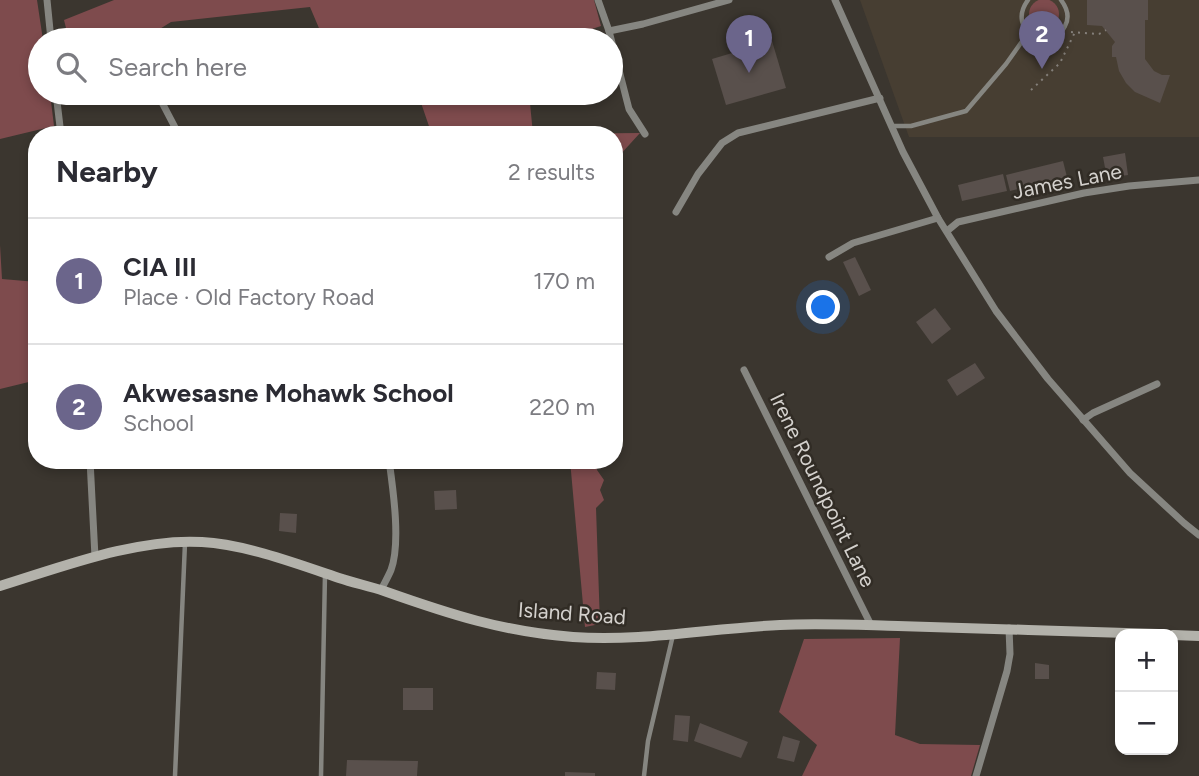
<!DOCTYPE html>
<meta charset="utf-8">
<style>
:root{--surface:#fff;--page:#f7f7f7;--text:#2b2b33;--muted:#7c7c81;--line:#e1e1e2;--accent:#6b658b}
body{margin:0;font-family:Figtree,sans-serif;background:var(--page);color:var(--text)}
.controls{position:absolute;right:21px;bottom:21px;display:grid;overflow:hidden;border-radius:14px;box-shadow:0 4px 10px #0003}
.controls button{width:63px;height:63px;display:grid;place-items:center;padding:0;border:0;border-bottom:2px solid var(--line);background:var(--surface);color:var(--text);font:35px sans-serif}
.you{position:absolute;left:824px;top:308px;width:24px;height:24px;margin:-18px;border:5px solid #fff;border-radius:50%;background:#1a73e8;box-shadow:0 0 0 10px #1a73e833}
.badge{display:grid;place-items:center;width:46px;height:46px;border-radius:50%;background:var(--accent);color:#fff;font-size:23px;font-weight:700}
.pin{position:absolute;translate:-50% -58px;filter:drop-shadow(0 2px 4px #0008)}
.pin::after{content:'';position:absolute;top:37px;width:24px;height:21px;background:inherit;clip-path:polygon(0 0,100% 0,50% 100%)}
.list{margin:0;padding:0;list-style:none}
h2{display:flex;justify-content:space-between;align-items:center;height:91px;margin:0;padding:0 28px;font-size:30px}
h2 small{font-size:23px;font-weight:400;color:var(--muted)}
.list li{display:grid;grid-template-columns:46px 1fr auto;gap:21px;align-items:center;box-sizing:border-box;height:126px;padding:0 28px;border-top:2px solid var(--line)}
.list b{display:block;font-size:26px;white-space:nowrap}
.list p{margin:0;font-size:23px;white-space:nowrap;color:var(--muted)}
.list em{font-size:23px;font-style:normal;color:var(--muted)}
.icon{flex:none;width:38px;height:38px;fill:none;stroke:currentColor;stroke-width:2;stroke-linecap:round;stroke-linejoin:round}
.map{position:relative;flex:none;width:1199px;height:776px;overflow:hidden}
.search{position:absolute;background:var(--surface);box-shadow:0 4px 10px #0003;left:28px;top:28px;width:595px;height:77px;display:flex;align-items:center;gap:18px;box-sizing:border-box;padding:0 24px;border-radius:38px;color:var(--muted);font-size:26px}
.panel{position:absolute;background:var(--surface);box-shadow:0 4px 10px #0003;left:28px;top:126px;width:595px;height:343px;border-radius:28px}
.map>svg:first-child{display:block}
</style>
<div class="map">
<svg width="1199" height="776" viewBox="0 0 1199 776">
<rect width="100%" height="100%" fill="#3b362f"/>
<path fill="#473e32" d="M860,0H1199V137H909Z"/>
<g fill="#7e4b4d">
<circle cx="1044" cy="14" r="15"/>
<path d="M0,0H37L43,40H40V93H50L54,126L0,139Z"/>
<path d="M114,0H594L601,26L559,40H324L310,7L171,22L142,40H69L64,20Z"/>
<path d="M346,93H529L533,134L640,133L619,156L614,159V135H432L418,94L350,102Z"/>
<path d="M0,245L2,279L37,282V380L0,389Z"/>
<path d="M570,460H596L597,470L604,480L600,490L604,500L596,508L600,624L585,627Z"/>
<path d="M900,638L895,735L920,744L980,745L971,776H802L817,745L779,712L804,639Z"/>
</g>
<g fill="#59504c">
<path d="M1087,0H1148V20H1145V59L1154,71L1162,75H1170L1160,103L1135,92L1126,83L1119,71L1116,57H1112V46L1115,42L1102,26L1087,25Z"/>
<path d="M772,41L786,88L726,105L712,59Z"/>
<path d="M1125,153L1128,175L1107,178L1103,157Z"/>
<path d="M1063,161L1067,177L1010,191L1006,175Z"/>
<path d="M1003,174L1007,191L962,201L958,185Z"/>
<path d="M855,257L871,290L859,296L843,262Z"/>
<path d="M935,308L951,329L932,344L916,322Z"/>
<path d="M975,363L985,378L957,396L947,380Z"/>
<path d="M456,490L457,509L435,510L434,491Z"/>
<path d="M280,513L297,514L296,533L279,531Z"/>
<path d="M1035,663L1049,665V679H1035Z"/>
<path d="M597,672L616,673L615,690L596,689Z"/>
<rect x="403" y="688" width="30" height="22"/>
<path d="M675,715L690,716L688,742L673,740Z"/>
<path d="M700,723L748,742L741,758L694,741Z"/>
<path d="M783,736L800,741L794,762L777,758Z"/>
<path d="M347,760L418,761L417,776H346Z"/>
<path d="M565,772L595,773V776H565Z"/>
</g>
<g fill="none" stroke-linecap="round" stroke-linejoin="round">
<g stroke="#85807b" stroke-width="2" stroke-dasharray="2 5" stroke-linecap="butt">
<path d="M1071,32L1099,34L1106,30"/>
<path d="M1031,90L1060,63L1075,32"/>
</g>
<g stroke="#868681" stroke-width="4.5">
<path d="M1028,0C1005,31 1051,56 1065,26C1070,17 1067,8 1061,0"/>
<path d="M892,126H911L966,111L1006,64L1028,33"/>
<path d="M175,776L185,543"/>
<path d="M321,776L325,574"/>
<path d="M644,776L648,741L673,635"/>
</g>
<g stroke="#868681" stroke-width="7">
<path d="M47,0L51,40"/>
<path d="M598,0L609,31L629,109L645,134"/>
<path d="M835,0L903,152L938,218L996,311L1048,379L1130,473L1184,523L1199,535"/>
<path d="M609,31L643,24L729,0"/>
<path d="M56,93L61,135"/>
<path d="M157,93L179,135"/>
<path d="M676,212L698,174L722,143L738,133L880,98"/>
<path d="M947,231L958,222L1084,193L1129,186L1199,180"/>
<path d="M829,257L853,243L938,218"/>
<path d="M744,370L871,625"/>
<path d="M1083,420L1093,413L1157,384"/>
<path d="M90,460L95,557"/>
<path d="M381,590C384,584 388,577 391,570C401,543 393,489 389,460"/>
<path d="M976,776L1007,671L1010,654L1009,628"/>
</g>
<g stroke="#b3b2ab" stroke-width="10">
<path d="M0,586C62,567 137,538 202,542C244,544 298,564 339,578C354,583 369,586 384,591C449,614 504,632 573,637C642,642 711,628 780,625C819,623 859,625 898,626C985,628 1072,632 1159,634"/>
<path d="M1173,635L1199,636"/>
</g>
</g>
<g text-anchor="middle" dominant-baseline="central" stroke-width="5" stroke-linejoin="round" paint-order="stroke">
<g font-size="21" fill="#d4d1cd" stroke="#312c25">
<text transform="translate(1067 181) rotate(-11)">James Lane</text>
<text transform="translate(823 490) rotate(64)">Irene Roundpoint Lane</text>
<text transform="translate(572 613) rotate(4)">Island Road</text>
</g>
</g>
</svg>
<div class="controls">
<button>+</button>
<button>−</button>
</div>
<div class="you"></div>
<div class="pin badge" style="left:749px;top:73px">1</div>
<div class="pin badge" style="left:1042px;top:69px">2</div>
<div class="search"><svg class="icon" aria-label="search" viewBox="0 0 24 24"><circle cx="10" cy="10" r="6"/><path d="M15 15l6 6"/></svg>Search here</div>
<section class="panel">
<h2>Nearby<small>2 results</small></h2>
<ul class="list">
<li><span class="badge">1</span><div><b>CIA III</b><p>Place · Old Factory Road</p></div><em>170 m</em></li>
<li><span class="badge">2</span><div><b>Akwesasne Mohawk School</b><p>School</p></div><em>220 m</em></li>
</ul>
</section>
</div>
